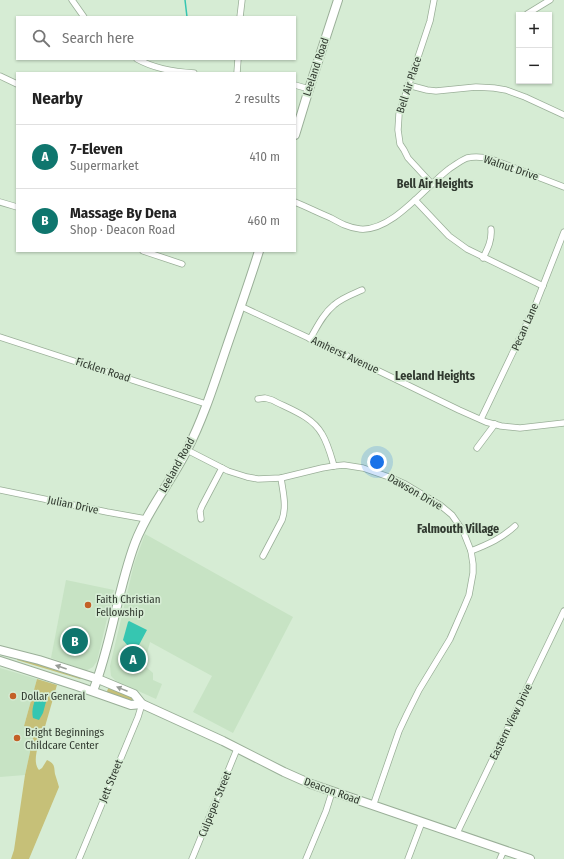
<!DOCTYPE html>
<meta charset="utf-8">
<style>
:root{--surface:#fff;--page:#f6f6f6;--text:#222;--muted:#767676;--line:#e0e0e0;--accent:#0f766e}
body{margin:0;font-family:"Fira Sans Condensed",sans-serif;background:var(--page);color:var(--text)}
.controls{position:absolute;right:12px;top:12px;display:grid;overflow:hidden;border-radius:0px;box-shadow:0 1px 3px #0004}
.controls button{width:36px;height:36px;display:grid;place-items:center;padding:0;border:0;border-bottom:1px solid var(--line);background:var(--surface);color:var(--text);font:20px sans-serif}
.you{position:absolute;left:377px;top:462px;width:14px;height:14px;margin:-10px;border:3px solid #fff;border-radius:50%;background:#1a73e8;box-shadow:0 0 0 6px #1a73e833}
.badge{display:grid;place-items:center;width:26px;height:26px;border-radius:50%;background:var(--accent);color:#fff;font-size:13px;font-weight:700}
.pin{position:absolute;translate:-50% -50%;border:2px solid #fff;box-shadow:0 1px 4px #0006}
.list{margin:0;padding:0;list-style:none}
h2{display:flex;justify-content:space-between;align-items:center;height:52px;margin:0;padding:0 16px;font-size:17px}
h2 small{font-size:13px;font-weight:400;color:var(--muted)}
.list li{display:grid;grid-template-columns:26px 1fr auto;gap:12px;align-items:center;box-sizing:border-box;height:64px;padding:0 16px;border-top:1px solid var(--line)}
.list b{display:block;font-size:15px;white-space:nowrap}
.list p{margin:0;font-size:13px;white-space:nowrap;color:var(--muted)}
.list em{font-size:13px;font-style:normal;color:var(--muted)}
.icon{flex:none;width:22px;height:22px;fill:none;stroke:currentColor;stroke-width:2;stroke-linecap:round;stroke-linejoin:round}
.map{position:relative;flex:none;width:564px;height:859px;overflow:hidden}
.search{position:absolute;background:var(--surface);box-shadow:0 1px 3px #0004;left:16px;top:16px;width:280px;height:44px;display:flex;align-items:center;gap:10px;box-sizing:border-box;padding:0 14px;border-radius:0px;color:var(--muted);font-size:15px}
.panel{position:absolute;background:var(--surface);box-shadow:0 1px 3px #0004;left:16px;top:72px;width:280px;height:180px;border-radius:0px}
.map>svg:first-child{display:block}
</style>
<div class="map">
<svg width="564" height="859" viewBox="0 0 564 859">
<rect width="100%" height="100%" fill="#d6ecd4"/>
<g fill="#c7e3c4">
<path d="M145,534L293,617L233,733L193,712L212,676L150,642L144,665L153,673V680L162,684L156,699L116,681L111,676L110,666L134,564Z"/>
<path d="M66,580L114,590L97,661L93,667L87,670H84L51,658Z"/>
<path d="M0,668L37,679L24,726L35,729L25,775L0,777Z"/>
</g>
<g fill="#c6c078">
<path d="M17,659L43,664L82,677V678L80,679L17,660Z"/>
<path d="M37,679L57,685L44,730H43C40,741 31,761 39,770L42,768L47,760C55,764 54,766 55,774C56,777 58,783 59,787L29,859H11L14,850L25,775L35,729L24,726Z"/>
<path d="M109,687L130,695L133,698L132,700L129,701L107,693V691Z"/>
</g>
<g fill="#36c6b1">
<path d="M129,621L147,630L139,645L135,648L128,646L123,640L128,622Z"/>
<path d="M40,693L47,695V698L43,713L39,720L33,718C31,710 34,701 38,694Z"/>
</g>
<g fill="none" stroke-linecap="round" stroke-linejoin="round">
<path stroke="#36c6b1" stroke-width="1.5" d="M185,0L187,17"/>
<g stroke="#9aaf98" stroke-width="7">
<g id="street">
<path d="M72,0L84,17"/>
<path d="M527,14L550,0"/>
<path d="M240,17L242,0"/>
<path d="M137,59C155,69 174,72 194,73"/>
<path d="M237,73L238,59"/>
<path d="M0,76L17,84"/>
<path d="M295,85L309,89"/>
<path d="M408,85L427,90L436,91L476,87L494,88L506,90L525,97L564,115"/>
<path d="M432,184L408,158L404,150L400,144L398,130L399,114L430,21L434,0"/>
<path d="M415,200L449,236L467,249L543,286"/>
<path d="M0,202L17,207"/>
<path d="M295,202C307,207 319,213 331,218C340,223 349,228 360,229C392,232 425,187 449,169C455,165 460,161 467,158C476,156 483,157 491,159L564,187"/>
<path d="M143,251L182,264"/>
<path d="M483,258C488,248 492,240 491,229"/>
<path d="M240,306L354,359L459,410L486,422L501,426L520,428L564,423"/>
<path d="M0,337L206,404"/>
<path d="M310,339C317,327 323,314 334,305C342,298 353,294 362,290"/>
<path d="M258,399L265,398L272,400C289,409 312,416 322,434C328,444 331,456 334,466"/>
<path d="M481,419L535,306L564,232"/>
<path d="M477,448L495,424"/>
<path d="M187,450L228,471L247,477L258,479L281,478L322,468L334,466L344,465L363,468L389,477L405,484L440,505L452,515L463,531L471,551L473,564V573L469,595L464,607L450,639L419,690L407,714L399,731L373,806"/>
<path d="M0,490L107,512L146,519"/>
<path d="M201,519L200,511L202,506L222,468"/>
<path d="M471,551C489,544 502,538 515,526"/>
<path d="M263,556L282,520C287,506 283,493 281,478"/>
<path d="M457,833L564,611"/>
<path d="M79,859L138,717L142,704"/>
<path d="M192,859L237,749"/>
<path d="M306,859L326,811L332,792"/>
<path d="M408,859L422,822"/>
<path d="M500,859L504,850"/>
</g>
</g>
<g stroke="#9aaf98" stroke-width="10">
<g id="secondary">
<path d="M295,135L309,89L338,0"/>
<path d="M0,650L39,660L98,679L134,694L142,704L223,741L284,772L311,784L530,859"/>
<path d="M0,661L77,686L131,705L142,704"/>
<path d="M93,691C112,643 117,591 135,543C148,509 171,482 187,450C204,417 215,381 227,346C238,314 249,283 259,251"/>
</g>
</g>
<use href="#street" stroke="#fff" stroke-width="5.5"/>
<use href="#secondary" stroke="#fff" stroke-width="8"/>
</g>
<defs><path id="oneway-solid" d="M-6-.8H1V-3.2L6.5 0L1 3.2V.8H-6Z"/></defs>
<g fill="#989c97">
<use href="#oneway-solid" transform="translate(61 667) rotate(-161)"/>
<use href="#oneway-solid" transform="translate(122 689) rotate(-158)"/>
</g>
<g fill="#c36026" stroke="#d6ecd4" stroke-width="1.5">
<circle cx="88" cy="605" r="4"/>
<circle cx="13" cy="696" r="4"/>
<circle cx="17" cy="738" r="4"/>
</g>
<g text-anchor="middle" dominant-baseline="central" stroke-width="3.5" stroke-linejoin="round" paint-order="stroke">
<g font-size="11" fill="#30392f" stroke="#d6ecd4">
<text transform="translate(316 67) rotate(-72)">Leeland Road</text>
<text transform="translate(409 85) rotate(-72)">Bell Air Place</text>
<text transform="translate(511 168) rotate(19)">Walnut Drive</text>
<text transform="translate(525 327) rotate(-66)">Pecan Lane</text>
<text transform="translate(345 355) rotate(25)">Amherst Avenue</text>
<text transform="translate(103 370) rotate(18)">Ficklen Road</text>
<text transform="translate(177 465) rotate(-61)">Leeland Road</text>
<text transform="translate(415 492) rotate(30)">Dawson Drive</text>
<text transform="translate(73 505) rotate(12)">Julian Drive</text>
<text transform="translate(511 722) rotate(-64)">Eastern View Drive</text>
<text transform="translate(111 781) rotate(-68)">Jett Street</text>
<text transform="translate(332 791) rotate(20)">Deacon Road</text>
<text transform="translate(215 804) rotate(-68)">Culpeper Street</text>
</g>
<g font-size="11" fill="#30392f" stroke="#d6ecd4" text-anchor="start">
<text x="96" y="599">Faith Christian<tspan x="96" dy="13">Fellowship</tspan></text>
<text x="21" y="696">Dollar General</text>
<text x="25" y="732">Bright Beginnings<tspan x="25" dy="13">Childcare Center</tspan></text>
</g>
<g font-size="12" font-weight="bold" fill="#30392f" stroke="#d6ecd4">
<text x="435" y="184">Bell Air Heights</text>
<text x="435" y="376">Leeland Heights</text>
<text x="458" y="529">Falmouth Village</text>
</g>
</g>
</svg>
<div class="controls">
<button>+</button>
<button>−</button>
</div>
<div class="you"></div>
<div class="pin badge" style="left:133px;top:659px">A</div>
<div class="pin badge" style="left:75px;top:641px">B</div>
<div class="search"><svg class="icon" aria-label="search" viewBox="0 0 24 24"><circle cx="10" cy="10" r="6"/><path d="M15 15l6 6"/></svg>Search here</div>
<section class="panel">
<h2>Nearby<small>2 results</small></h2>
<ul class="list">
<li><span class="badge">A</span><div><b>7-Eleven</b><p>Supermarket</p></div><em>410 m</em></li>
<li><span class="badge">B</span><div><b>Massage By Dena</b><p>Shop · Deacon Road</p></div><em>460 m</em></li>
</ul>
</section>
</div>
